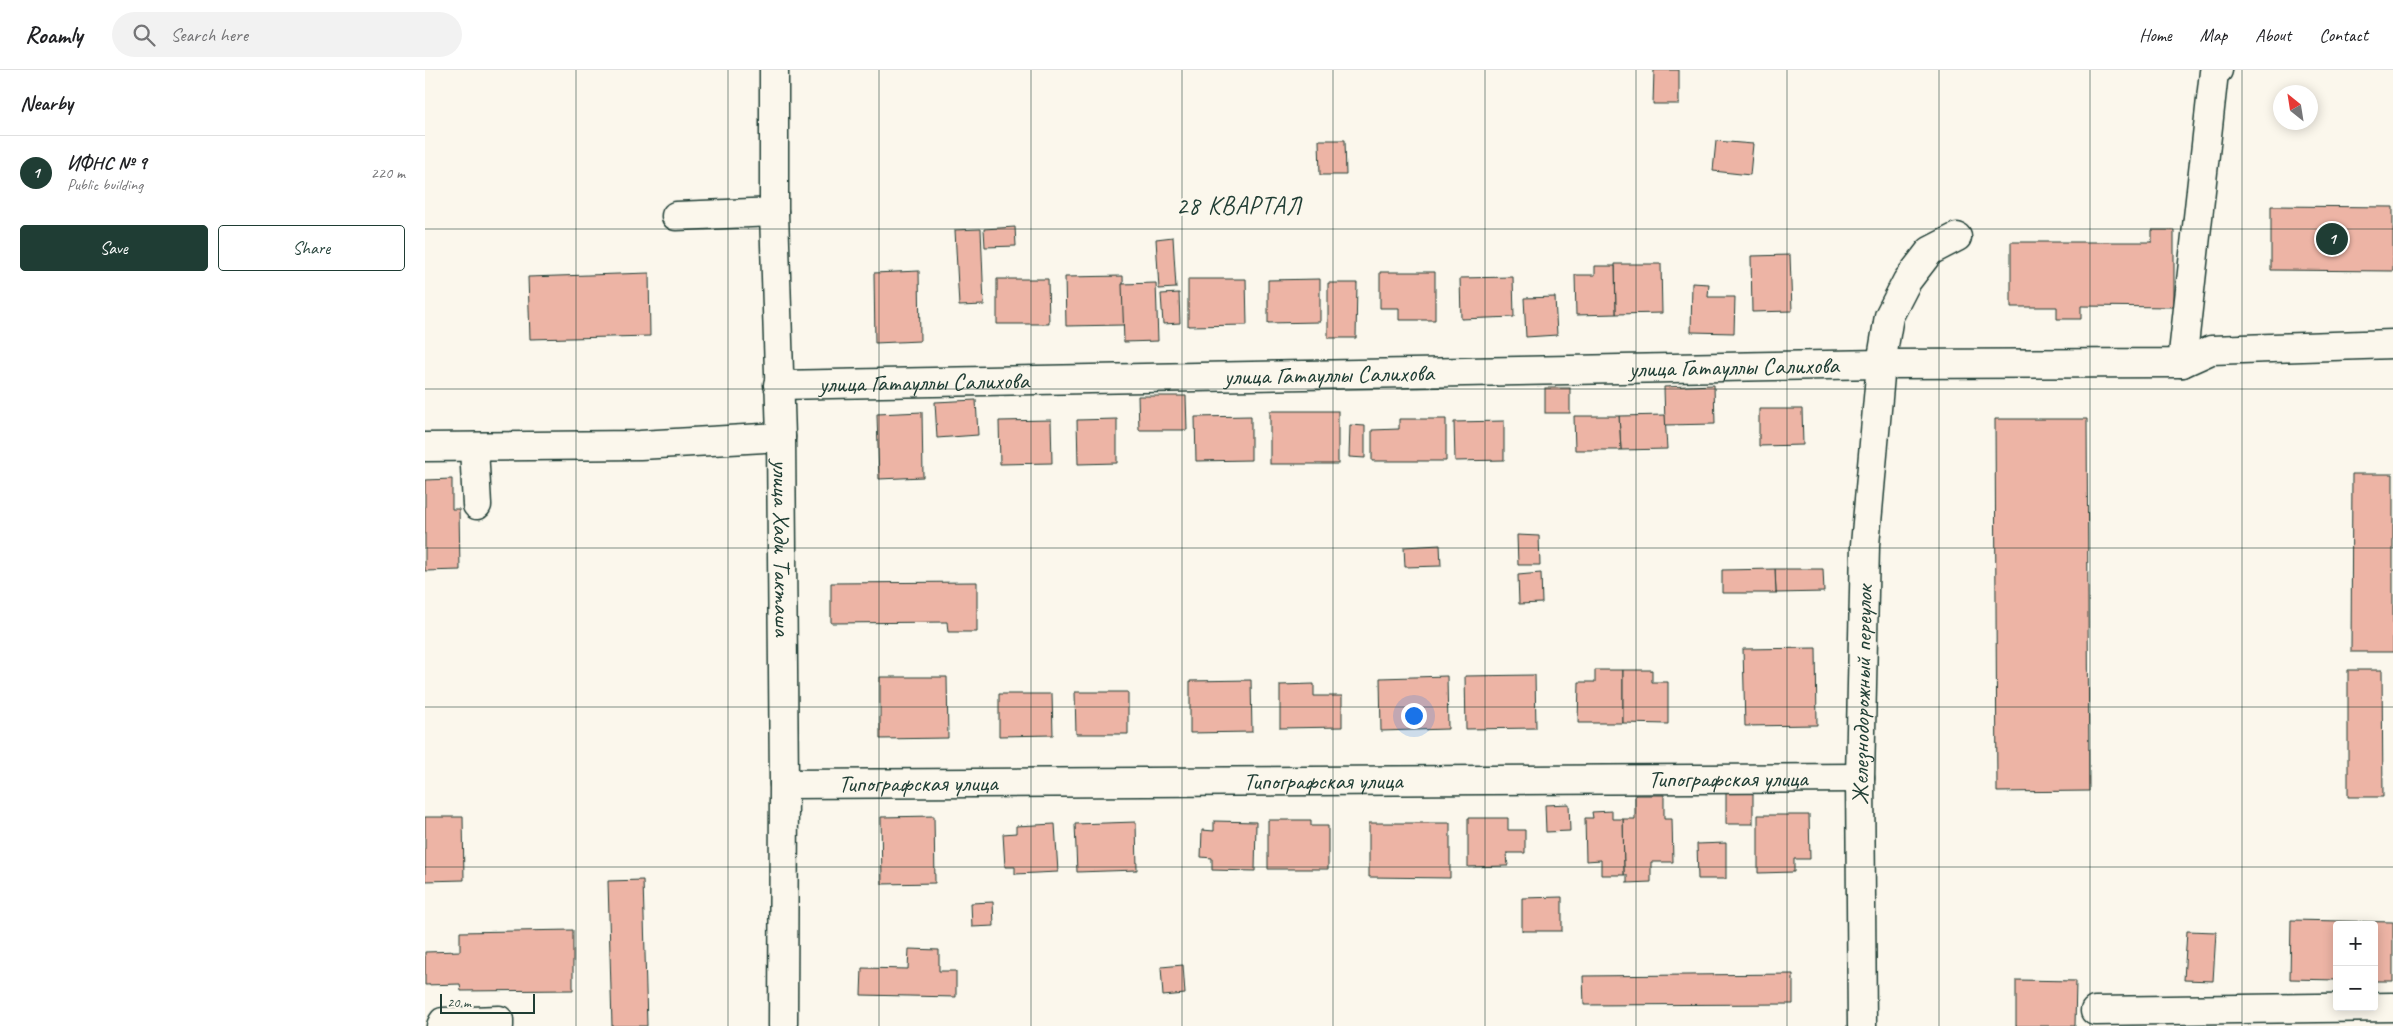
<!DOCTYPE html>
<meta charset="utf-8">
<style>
:root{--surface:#fff;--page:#f2f2f2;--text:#202124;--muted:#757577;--line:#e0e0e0;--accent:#1f3d34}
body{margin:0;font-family:Caveat,sans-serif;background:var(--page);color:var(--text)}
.controls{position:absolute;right:15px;bottom:15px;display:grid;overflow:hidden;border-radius:5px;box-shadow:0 2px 12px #0003}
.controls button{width:45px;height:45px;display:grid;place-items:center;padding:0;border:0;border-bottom:1px solid var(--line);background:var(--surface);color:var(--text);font:25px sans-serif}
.compass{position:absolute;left:1848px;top:15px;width:45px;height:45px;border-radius:50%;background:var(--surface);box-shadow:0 2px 12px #0003;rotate:330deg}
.scale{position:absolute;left:15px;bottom:12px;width:95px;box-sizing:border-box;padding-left:5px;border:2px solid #1f3d34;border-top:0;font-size:14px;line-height:18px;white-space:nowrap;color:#1f3d34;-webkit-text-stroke:4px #fbf7ec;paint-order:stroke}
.you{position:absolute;left:988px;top:645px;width:18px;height:18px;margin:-12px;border:4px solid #fff;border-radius:50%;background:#1a73e8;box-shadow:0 0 0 8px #1a73e833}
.badge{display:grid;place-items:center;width:32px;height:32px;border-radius:50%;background:var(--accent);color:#fff;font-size:16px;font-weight:700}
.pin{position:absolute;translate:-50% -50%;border:2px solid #fff;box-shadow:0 1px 5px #0006}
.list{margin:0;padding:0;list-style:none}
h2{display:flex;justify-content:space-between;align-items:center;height:65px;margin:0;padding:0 20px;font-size:21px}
h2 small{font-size:16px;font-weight:400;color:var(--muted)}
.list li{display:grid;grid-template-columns:32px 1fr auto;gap:15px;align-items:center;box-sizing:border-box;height:75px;padding:0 20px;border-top:1px solid var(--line)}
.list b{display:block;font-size:19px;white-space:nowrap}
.list p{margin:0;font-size:16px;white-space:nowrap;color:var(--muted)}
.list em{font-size:16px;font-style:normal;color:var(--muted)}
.actions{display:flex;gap:10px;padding:15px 20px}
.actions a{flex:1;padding:11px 0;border:1px solid var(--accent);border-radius:5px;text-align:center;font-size:18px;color:var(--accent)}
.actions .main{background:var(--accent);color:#fff}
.icon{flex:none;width:28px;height:28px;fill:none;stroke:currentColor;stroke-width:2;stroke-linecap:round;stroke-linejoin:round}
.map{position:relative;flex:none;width:1968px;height:956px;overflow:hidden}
header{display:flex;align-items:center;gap:30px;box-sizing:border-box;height:70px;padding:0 25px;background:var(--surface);border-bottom:1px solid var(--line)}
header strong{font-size:24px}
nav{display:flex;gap:28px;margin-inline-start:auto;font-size:18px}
.search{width:350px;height:45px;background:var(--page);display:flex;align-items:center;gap:12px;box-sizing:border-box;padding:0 18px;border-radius:28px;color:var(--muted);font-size:19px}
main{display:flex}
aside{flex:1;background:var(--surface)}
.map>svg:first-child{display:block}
</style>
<header>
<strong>Roamly</strong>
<div class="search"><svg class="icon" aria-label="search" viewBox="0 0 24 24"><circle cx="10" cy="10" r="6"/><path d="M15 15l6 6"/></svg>Search here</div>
<nav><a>Home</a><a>Map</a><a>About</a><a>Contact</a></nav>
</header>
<main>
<aside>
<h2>Nearby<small></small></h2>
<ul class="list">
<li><span class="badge">1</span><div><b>ИФНС № 9</b><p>Public building</p></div><em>220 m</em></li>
</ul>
<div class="actions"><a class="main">Save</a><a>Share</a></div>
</aside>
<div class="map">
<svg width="1968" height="956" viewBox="0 0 1968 956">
<rect width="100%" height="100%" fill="#fbf7ec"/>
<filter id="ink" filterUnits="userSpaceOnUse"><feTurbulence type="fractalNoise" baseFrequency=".02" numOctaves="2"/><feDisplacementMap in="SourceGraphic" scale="10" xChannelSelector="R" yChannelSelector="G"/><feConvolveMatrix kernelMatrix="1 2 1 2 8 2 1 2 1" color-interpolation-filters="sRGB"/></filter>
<g filter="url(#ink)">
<g fill="#edb4a5" stroke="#1f3d34">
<path d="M1229,0H1254V34H1228Z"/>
<path d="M894,70H920L921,105H895Z"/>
<path d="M1291,71L1328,74L1325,105L1288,101Z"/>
<path d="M1846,136L1968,137V201L1846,200Z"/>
<path d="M590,157L591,176L560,177L559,159Z"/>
<path d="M556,159L559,235L534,236L530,160Z"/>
<path d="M1727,160H1749V237L1656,236V249H1632V237H1586V172H1727Z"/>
<path d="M748,167L751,218L734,219L731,169Z"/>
<path d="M1365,185L1367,241L1327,242L1326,186Z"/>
<path d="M1190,194H1236L1237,243L1191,244Z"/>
<path d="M1170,196H1190L1191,244L1151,245L1150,205H1170Z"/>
<path d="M494,201L495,271L450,273L449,203Z"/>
<path d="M955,202H1010V250H974V238H955Z"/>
<path d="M224,203L225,266L105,269L103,207Z"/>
<path d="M698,206L699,255L641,256L640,207Z"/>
<path d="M1088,207L1089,247L1036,249L1035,208Z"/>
<path d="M572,209H623L624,254H572Z"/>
<path d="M763,209H821L822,255L763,256Z"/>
<path d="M895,209V252L843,253V210Z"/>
<path d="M731,213L733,271L699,272L697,214Z"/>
<path d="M903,213H932L931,268H903Z"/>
<path d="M1267,213L1284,214L1283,227H1310L1309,263L1266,262Z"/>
<path d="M754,223L755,253L738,254L736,224Z"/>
<path d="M1130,227L1132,265L1101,267L1099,228Z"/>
<path d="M1289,315L1290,354L1240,355L1239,317Z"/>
<rect x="1120" y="318" width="25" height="25"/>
<path d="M713,326H761L762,360H714Z"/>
<path d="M551,330L553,365L512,368L510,332Z"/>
<path d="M1334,339H1377L1378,375L1334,376Z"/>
<rect x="845" y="341" width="68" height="53"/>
<path d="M497,342L498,407L454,409L452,344Z"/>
<path d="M1240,345L1242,379L1196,380L1194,346Z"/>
<path d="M826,346V390L771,391L770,347Z"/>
<path d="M1149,346H1194L1196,380H1150Z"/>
<path d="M692,349V393L653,394L652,350Z"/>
<path d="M974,349H1021V391H947V360L974,359Z"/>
<path d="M1570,349H1662L1664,721L1572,722Z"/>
<path d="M626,350L627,393L575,394L574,351Z"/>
<path d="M1079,351V390L1030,391L1029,352Z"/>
<path d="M925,355L940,356V388L924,387Z"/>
<path d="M1927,404H1968V582H1926Z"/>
<path d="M27,409V439H34L35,500L0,501V410Z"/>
<path d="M1092,465L1114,466L1115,495H1093Z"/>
<path d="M1015,475L1016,496L980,497L979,477Z"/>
<path d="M1350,499H1398L1399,522L1351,523Z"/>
<path d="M1350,499L1351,523H1297V500Z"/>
<path d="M1116,503L1117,533L1094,534L1093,505Z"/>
<path d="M552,512V562H523L522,552L406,553V513Z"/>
<path d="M1391,578L1392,655L1320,656L1318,579Z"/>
<path d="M1170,600H1198V653H1153L1154,612H1170Z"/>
<path d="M1198,600H1227V612H1243V654L1198,653Z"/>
<path d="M1923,600H1957L1958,727H1923Z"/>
<path d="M1110,605L1111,658L1041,659L1040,606Z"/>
<path d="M1022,606L1023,659L956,661L955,608Z"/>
<path d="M455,607H522L523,668L455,669Z"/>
<path d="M826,610L827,662L765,663V611Z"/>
<path d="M889,614V626H917V657L855,658V615Z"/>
<path d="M650,622H703V664H651Z"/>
<path d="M574,624H627L628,665L574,666Z"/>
<rect x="1301" y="723" width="27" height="31"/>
<path d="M1210,725H1239V749H1247L1248,792H1226V812L1202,813V805H1199L1198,749H1210Z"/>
<path d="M1144,734L1145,761L1121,762L1120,735Z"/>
<path d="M1187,741V749H1198L1199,805H1176V790L1161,791L1160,748H1168L1167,742Z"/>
<path d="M1333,745H1384L1385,789H1369V802L1333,803Z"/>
<path d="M509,746L510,813L457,814L456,747Z"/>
<path d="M0,747H38L39,810L0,811Z"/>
<path d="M1043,748H1083V760H1100V783H1082L1083,796L1043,797Z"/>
<path d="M843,750H886V756H903V799H843Z"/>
<path d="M789,751L831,752L830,801L787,800V788L776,787L777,760L789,761Z"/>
<path d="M711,752L712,800L652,802L650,754Z"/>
<path d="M944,753H1025V808L944,807Z"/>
<path d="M630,754L633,802L590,804V797H580L578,764L591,763V756Z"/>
<path d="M1301,773V809H1273L1272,774Z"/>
<path d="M218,810L222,956H187L183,811Z"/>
<path d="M1137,827V861H1097V828Z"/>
<path d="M568,832L569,856L547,857L546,833Z"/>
<path d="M1866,850L1968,852V911H1949V855H1912V910L1865,909Z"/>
<path d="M148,860V920L36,921L35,914L0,915V882L35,881V862Z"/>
<path d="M1762,861L1791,862L1788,911L1759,910Z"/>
<path d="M484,879L514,880V901H531V927L436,925L437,898L483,899Z"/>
<path d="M758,895L760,924L738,926L736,897Z"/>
<path d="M1368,904V934L1159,935L1158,906Z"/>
<path d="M1591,910L1651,911L1650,956H1591Z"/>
</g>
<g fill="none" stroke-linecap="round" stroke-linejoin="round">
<g stroke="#1f3d34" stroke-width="31">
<g id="minor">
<path id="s1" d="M349,0V142L356,367L359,714L358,956"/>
<path d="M251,146L349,142"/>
<path d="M1757,293L1786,280L1968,274"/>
<path id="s2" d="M353,315L1456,294L1757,293L1789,2L1793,0"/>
<path d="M0,377L215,375L356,367"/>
<path d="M49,377L52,435"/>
<path id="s3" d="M359,714L1435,708"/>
<path d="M1670,941L1968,937"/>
<path d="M16,956L18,952L74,950V956"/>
<path id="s4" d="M1437,956L1435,708L1440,475L1456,294L1464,246L1482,211L1505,181L1532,167"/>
</g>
</g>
<use href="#minor" stroke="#fbf7ec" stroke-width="28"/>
</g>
</g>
<path fill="none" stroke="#1f3d34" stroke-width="1" stroke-opacity="0.55" d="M151,0V956M303,0V956M454,0V956M606,0V956M757,0V956M908,0V956M1060,0V956M1211,0V956M1362,0V956M1514,0V956M1665,0V956M1817,0V956M0,159H1968M0,319H1968M0,478H1968M0,637H1968M0,797H1968"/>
<g text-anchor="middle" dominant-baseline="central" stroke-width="5" stroke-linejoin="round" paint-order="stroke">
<g font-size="24" fill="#1f3d34" stroke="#fbf7ec">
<text stroke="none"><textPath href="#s2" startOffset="956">улица Гатауллы Салихова</textPath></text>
<text stroke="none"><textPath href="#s2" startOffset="551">улица Гатауллы Салихова</textPath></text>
<text stroke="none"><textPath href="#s2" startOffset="146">улица Гатауллы Салихова</textPath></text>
<text stroke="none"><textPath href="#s1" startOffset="478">улица Хади Такташа</textPath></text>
<text stroke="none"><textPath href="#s4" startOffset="331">Железнодорожный переулок</textPath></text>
<text stroke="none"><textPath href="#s3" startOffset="944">Типографская улица</textPath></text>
<text stroke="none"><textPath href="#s3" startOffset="539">Типографская улица</textPath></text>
<text stroke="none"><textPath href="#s3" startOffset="134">Типографская улица</textPath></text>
</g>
<g font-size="25" letter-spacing="1" fill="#1f3d34" stroke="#fbf7ec">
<text x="814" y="136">28 КВАРТАЛ</text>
</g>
</g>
</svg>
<div class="controls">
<button>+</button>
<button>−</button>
</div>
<svg class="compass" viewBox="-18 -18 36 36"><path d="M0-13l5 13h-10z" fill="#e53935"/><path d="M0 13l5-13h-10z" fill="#757577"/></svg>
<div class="scale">20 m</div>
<div class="you"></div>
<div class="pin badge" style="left:1907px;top:169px">1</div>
</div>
</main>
